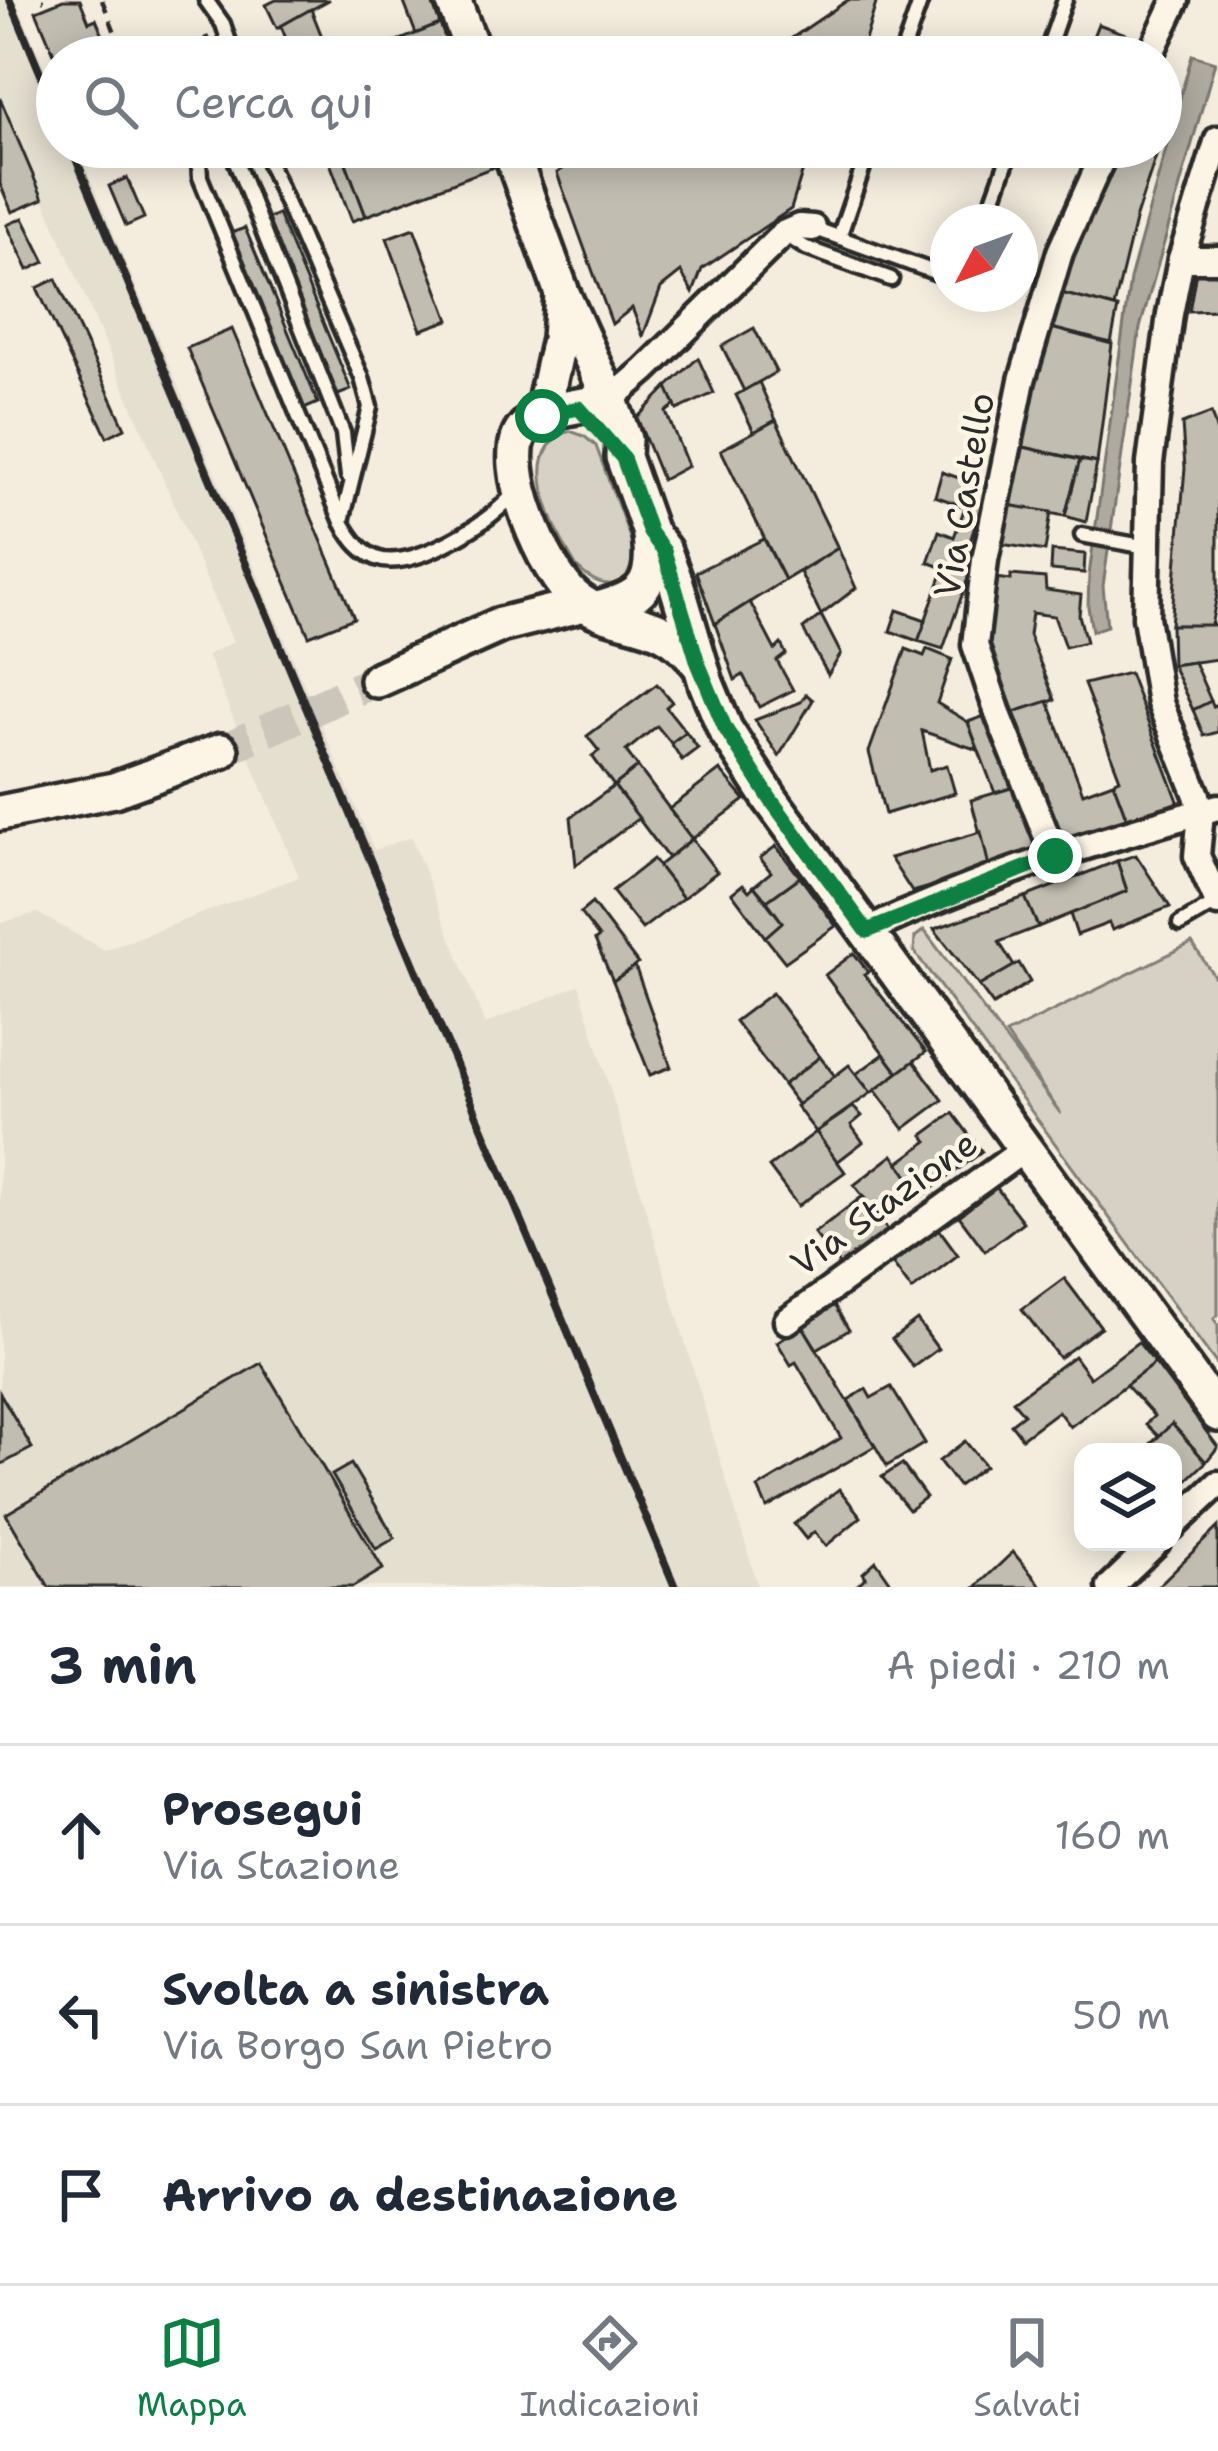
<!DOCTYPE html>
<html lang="it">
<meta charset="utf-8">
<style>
:root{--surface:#fff;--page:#f2f2f3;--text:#1f2937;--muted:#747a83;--line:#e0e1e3;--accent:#0b8043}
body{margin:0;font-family:"Shantell Sans",sans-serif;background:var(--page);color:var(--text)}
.controls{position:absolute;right:36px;bottom:36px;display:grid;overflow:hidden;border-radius:24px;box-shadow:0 6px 30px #0003}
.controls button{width:108px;height:108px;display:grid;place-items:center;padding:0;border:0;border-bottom:3px solid var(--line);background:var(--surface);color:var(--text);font:60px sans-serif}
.compass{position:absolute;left:930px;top:204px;width:108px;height:108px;border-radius:50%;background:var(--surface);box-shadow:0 6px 30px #0003;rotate:229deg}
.stop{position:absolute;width:36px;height:36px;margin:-27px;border:9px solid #0b8043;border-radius:50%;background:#fff}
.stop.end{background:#0b8043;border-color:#fff;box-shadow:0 3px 12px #0008}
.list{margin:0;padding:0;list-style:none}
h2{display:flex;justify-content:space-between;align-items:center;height:156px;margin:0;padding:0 48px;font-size:51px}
h2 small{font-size:39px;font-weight:400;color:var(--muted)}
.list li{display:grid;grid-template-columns:78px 1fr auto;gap:36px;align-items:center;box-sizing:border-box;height:180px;padding:0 48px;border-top:3px solid var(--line)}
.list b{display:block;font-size:45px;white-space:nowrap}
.list p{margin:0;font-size:39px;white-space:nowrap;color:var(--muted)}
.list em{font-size:39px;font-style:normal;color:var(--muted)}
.icon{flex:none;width:66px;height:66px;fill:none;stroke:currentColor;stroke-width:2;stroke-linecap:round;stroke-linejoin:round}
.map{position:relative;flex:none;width:1218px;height:1587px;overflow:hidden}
.search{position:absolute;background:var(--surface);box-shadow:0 6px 30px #0003;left:36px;right:36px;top:36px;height:132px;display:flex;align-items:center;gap:30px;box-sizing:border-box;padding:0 42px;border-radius:66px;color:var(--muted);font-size:45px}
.sheet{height:696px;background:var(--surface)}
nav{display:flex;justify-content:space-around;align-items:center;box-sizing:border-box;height:168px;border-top:3px solid var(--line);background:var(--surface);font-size:33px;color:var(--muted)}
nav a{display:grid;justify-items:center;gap:6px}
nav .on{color:var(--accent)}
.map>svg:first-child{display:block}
</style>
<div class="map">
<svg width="1218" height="1587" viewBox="0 0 1218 1587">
<rect width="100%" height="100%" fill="#f4edde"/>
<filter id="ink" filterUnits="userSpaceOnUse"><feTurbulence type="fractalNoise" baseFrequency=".00833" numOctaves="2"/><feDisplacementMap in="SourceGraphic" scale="24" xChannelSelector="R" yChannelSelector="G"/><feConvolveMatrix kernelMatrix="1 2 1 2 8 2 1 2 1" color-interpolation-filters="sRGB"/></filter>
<g filter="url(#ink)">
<path fill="#e5dfd0" d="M0,0H16L57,98V147H77L374,850L411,837L485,1024L579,985L758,1587H0V923L37,913L105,950L299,877L207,655L233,642L0,98Z"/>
<g fill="#d6d1c4" stroke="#807e78" stroke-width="3">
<path d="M570,431L584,436L596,446L636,554C631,593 599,591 576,566C555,531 514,451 570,431Z"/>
<path d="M924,930L1061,1114L1006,1034L1192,943L1218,982V1315L1214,1319L1218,1325V1366L914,951L915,937Z"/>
</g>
<path fill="#afaaa0" stroke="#7a7771" stroke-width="3" d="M1192,55L1215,62L1140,328L1103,586L1107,626L1092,631L1088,607L1089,575L1130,279Z"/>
<g fill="#c2bdb1" stroke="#2b2b2b" stroke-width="3">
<path d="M63,0H80L89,22L96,19L112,57H57V61L36,11Z"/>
<path d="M276,0H329L277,28L266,5Z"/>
<path d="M403,0H431L440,24L416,34Z"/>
<path d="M848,0H877L860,57H764Z"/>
<path d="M311,9L330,57H293L281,26Z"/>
<path d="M440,24L452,57H401L395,42Z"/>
<path d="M1098,24L1131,36L1124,57H1085Z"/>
<path d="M0,98L43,199L12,212L0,184Z"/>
<path d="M324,147H340L366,216L352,221Z"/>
<path d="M355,147H486L494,167L366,216L342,152Z"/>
<path d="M593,147L606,164L631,147H810L791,209L702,269L693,293L681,272L661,288L643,336L632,308L612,324L557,173Z"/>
<path d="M1114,147H1159L1136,217L1114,307L1057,292Z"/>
<path d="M127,178L144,218L126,226L109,186Z"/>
<path d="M278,214L351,390L338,395L264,220Z"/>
<path d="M23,218L45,262L28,270L7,225Z"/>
<path d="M245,228L318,403L304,409L231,233Z"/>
<path d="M414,228L449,320L421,330L387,238Z"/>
<path d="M1218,271V310L1189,311L1196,272Z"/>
<path d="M56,279L125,428L107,437L37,288Z"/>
<path d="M1057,292L1118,308L1111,343L1047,327Z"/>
<path d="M1047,327L1112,344L1097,463L1019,446Z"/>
<path d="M754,328L776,372L744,391L722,346Z"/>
<path d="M232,329L354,618L309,636L187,348Z"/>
<path d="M698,358L714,393L677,410L667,387Z"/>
<path d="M759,382L776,420L754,432L736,395Z"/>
<path d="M667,387L675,405L666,412L688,466L662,480L637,418Z"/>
<path d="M1211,413L1218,435V590L1211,626L1171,625L1185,468L1182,424Z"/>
<path d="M776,420L838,548L785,580L721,450Z"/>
<path d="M1019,446L1080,460L1065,516L1007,505Z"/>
<path d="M1080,460L1097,463L1086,522L1065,516Z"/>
<path d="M942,472L973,483L965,507L935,496Z"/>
<path d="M968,499L982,503L964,561L973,564L943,649L918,641L944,568L928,562L939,531L954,537Z"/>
<path d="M1007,505L1051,512L1045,551L1001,544Z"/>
<path d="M764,539L785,580L715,624L696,572Z"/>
<path d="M838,548L856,588L821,615L800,572Z"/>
<path d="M1052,551L1085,554L1084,573L1051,570Z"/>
<path d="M1011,575L1045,578L1046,590L1081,595L1079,615L1086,642L1065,647L1054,616L1032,613L1029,635L1055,700L1014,712L989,647L995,578L1011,580Z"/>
<path d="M750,602L775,650L781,644L786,654L777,661L793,690L759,707L743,675L735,680L715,624Z"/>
<path d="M897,610L926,620L918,641L890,631Z"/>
<path d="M821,615L841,654L828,675L803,629Z"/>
<path d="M1171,625H1218V659L1172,665Z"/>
<path d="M906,649L924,656L927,649L952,659L937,703L968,722L978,750L922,731L930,770L947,765L955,793L885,814L869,752Z"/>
<path d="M1194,662L1211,701L1193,710L1172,665Z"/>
<path d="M1129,673L1180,806L1128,822L1113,782L1120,779L1084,684Z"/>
<path d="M657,684L672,702L666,707L686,732L671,743L657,726L626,751L638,767L614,786L592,756L599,751L587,736Z"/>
<path d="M806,694L813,700L779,756L755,720L801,702Z"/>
<path d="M1048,701L1083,793L1113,782L1128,822L1064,842L1014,712Z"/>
<path d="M1211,701L1213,706L1218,704V732L1204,736L1193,710Z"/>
<path d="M993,713L1020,786L995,793L968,722Z"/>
<path d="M686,732L698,748L682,760L671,743Z"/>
<path d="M638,767L692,839L668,858L614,786Z"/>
<path d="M720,770L745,800L692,839L669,809Z"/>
<path d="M614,786L639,818L576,865L571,817Z"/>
<path d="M1018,786L1039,858L990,871L971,800Z"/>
<path d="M981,832L990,871L912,892L890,858Z"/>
<path d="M692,839L717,872L683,898L658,866Z"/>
<path d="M776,846L800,877L767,901L754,886L771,872L760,858Z"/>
<path d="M1136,855L1170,907L1112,930L1109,923L1077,935L1070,914L1127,891L1117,861Z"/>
<path d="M653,859L683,898L642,929L612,891Z"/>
<path d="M1117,861L1127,891L1038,927L1025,897Z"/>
<path d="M800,877L836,926L785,962L765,937L782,922L767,901Z"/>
<path d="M743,884L749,891L754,886L782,922L765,937L732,893Z"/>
<path d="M1025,897L1038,927L999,942L1014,966L979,986L934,929Z"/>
<path d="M592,903L638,964L613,981L595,940L599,937L580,913Z"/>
<path d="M854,953L868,972L864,974L926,1052L898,1073L825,975Z"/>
<path d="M1019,963L1030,982L993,1005L979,986Z"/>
<path d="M635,966L671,1067L650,1075L613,981Z"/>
<path d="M772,993L820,1057L783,1085L735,1021Z"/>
<path d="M884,1054L898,1073L871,1093L856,1074Z"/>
<path d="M820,1057L835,1076L798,1105L783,1085Z"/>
<path d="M914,1061L943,1100L904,1129L875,1090Z"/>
<path d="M849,1065L871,1093L816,1132L796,1106Z"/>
<path d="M853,1107L862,1116L851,1125L863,1142L837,1162L816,1132Z"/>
<path d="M953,1113L982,1152L922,1196L898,1163L928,1141L923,1135Z"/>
<path d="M816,1132L845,1172L798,1206L769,1167Z"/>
<path d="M893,1155L917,1189L878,1216L854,1185Z"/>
<path d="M996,1187L1023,1222L985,1251L959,1216Z"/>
<path d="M863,1196L890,1234L841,1267L814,1233Z"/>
<path d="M939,1229L958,1255L912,1290L892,1263Z"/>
<path d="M1064,1278L1101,1327L1059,1358L1022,1309Z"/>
<path d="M834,1305L849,1330L817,1349L802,1325Z"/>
<path d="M917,1320L938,1349L913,1367L892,1339Z"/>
<path d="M802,1325L875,1446L767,1508L758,1488L841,1438L796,1362L791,1365L777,1342Z"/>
<path d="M1138,1342L1155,1363L1070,1427L1058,1411L1022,1438L1011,1424L1024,1414L1013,1401L1074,1356L1090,1378Z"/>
<path d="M261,1363L383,1569L353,1587H49L6,1514Z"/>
<path d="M1155,1363L1218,1447L1206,1462L1172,1424L1159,1437L1146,1424L1154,1416L1126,1385Z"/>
<path d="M891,1387L925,1443L887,1466L848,1400L866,1389L871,1398Z"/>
<path d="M0,1393L32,1448L0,1465Z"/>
<path d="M1172,1424L1206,1462L1173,1493V1452H1142Z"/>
<path d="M965,1441L985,1466L958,1486L939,1461Z"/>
<path d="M351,1464L395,1538L376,1549L332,1475Z"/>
<path d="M902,1464L926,1497L909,1510L882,1477Z"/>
<path d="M839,1489L861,1517L826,1546L814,1532L806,1539L794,1524Z"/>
<path d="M1218,1527V1587H1157Z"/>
<path d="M1013,1552L1042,1587H976Z"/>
<path d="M876,1561L894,1587H855L866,1577L863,1573Z"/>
</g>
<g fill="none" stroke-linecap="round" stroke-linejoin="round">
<path stroke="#ccc6ba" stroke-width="33" stroke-dasharray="33 16" stroke-linecap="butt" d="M221,751L377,680"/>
<g stroke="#2b2b2b" stroke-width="21">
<g id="lane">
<path d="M206,0L223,24L234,57"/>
<path d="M901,57L921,0"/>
<path d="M1045,57L1065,0"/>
<path d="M198,147L200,177L342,522C351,538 363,556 383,560C420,566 493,521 515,492"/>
<path d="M230,147L343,433L348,476"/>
<path d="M262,147L362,378L370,407L342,521"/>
<path d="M985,222L1012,147"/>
<path d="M813,228L948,277"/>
<path d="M784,234L806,248L891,279"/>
<path d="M839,237L870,147"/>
<path d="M1082,535L1147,547"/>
<path d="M1180,924L1218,902"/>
</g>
</g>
<g stroke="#2b2b2b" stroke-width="33">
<g id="street">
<path d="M1149,57L1176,0"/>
<path d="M1218,139L1181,259L1170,314L1150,463L1146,617L1160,703L1197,795L1201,812L1197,856L1218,903"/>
<path d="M1181,259H1218"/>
<path d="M610,400L645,370L783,234L799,227L813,228"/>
<path d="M1055,857L1000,719L975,645L985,560L1022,380L1060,252L1107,147"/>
<path d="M867,931C979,878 1099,840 1218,807"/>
<path d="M787,1321L1026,1148"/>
<path d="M1173,1526L1218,1484"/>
<path d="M1110,1587L1157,1542"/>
</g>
</g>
<g stroke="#2b2b2b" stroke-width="42">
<g id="secondary">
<path d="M453,0L475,57"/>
<path d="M509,147L562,293L610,400L624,439L623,457L650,533L664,551L676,583L706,683L725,729L771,800L1218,1414"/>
<path d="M610,400C583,407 542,406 523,430C497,463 546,575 576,598C616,630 659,611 697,662"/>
<path d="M542,416L559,339L562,294"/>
<path d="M597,609C643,598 656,584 650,536"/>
<path d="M377,680L500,625L584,604"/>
<path d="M0,813L114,790L221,751"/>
</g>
</g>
<g stroke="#2b2b2b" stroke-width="4.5" stroke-dasharray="12 9" stroke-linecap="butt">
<path d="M42,0H44"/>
<path d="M102,0L125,57"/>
<path d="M166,57L209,37"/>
</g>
<use href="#lane" stroke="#fcf5e5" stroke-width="12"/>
<use href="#street" stroke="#fcf5e5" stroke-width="24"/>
<use href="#secondary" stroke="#fcf5e5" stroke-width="33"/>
<g stroke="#2b2b2b" stroke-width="8">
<path d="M10,0L57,113"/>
<path d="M71,147L675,1587"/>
</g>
</g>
</g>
<g fill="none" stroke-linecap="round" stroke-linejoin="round" filter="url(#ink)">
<path stroke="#0b8043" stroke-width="15" d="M542,416L579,408L623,458L650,533L664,551L698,663L725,728L771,800L867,931L1055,856"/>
</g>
<g text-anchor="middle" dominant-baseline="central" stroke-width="9" stroke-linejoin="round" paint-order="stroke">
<g font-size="36" fill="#2b2b2b" stroke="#fcf5e5">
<text transform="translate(964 495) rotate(-80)">Via Castello</text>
<text transform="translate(884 1203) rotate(-36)">Via Stazione</text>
</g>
</g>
</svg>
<div class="controls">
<button><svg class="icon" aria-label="layers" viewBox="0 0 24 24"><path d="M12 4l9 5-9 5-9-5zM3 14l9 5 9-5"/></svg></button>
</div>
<svg class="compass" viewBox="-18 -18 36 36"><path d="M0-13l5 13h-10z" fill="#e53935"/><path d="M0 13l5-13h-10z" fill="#747a83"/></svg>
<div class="stop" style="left:542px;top:416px"></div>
<div class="stop end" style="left:1055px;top:856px"></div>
<div class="search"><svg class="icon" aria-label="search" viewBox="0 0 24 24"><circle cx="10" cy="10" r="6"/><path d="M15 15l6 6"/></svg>Cerca qui</div>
</div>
<section class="sheet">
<h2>3 min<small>A piedi · 210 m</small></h2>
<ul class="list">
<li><svg class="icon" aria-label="ahead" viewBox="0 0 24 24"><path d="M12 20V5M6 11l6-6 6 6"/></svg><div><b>Prosegui</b><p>Via Stazione</p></div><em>160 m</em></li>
<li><svg class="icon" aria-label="left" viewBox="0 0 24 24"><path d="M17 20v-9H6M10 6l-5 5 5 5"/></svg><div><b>Svolta a sinistra</b><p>Via Borgo San Pietro</p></div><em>50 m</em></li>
<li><svg class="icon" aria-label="arrive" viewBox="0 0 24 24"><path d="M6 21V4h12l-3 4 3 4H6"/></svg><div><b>Arrivo a destinazione</b></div></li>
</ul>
</section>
<nav>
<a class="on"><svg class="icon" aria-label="map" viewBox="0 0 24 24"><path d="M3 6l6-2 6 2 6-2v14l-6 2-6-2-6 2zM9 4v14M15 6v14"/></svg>Mappa</a>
<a><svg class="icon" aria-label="directions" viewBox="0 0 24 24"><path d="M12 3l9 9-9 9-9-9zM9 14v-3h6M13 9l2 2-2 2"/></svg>Indicazioni</a>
<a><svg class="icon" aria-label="saved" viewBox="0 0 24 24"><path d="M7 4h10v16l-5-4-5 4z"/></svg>Salvati</a>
</nav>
